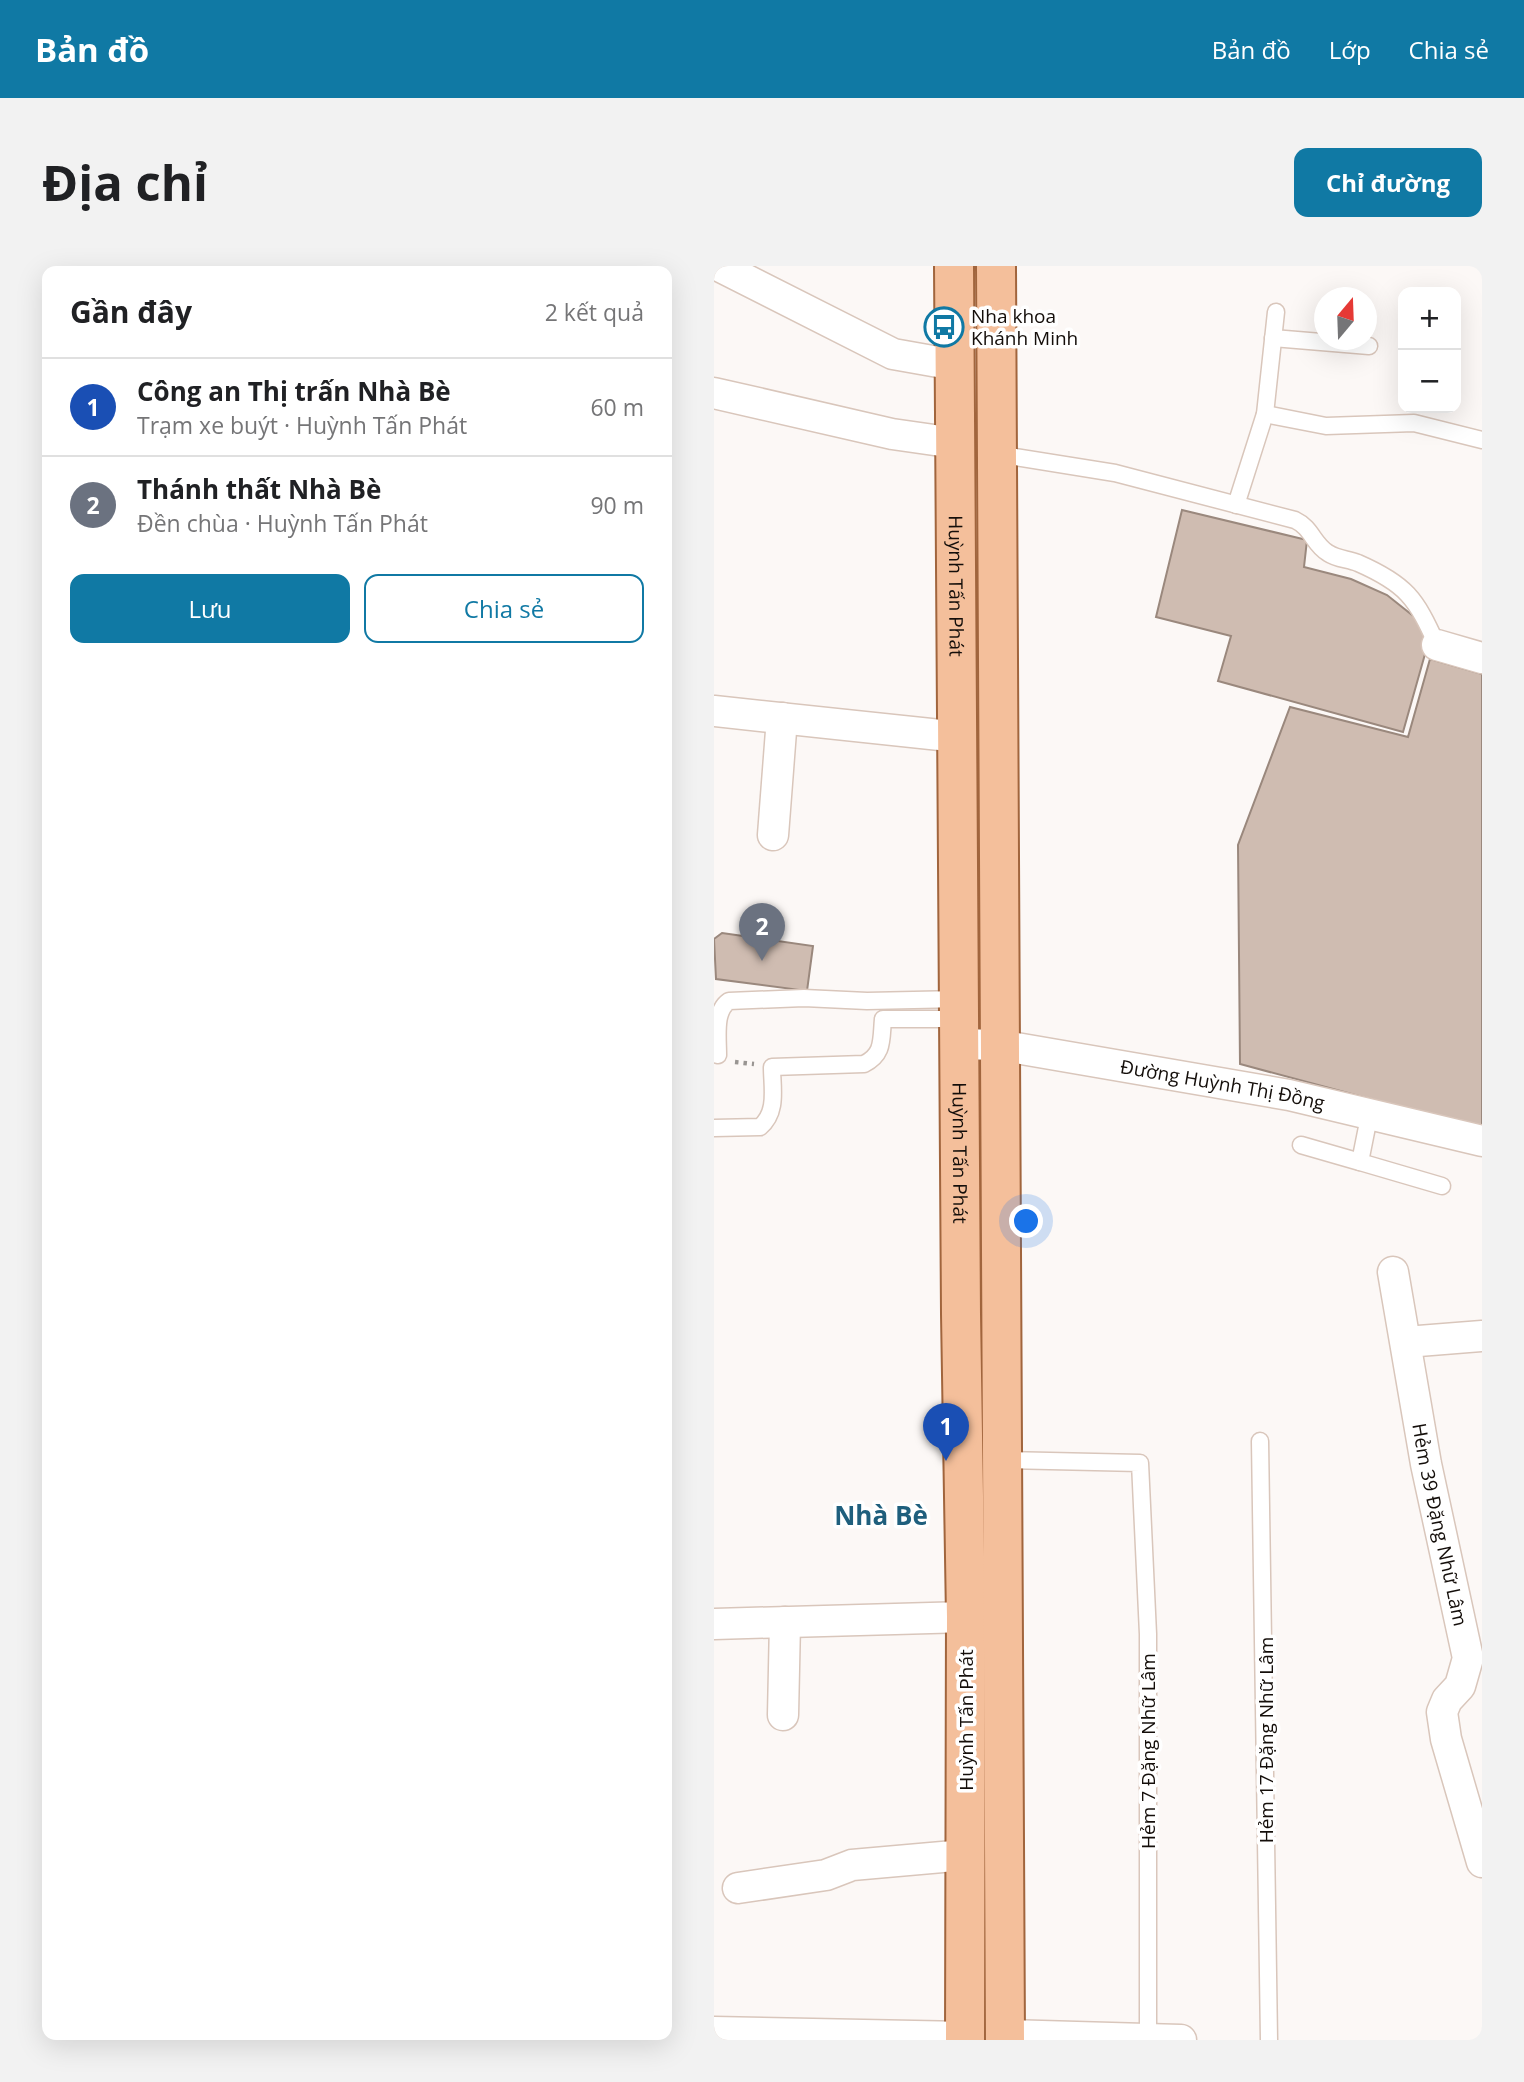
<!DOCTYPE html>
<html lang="vi">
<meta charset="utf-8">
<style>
:root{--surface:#fff;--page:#f2f2f2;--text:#202124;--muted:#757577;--line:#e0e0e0;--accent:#1079a4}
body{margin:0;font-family:"Open Sans",sans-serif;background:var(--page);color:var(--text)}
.controls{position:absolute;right:21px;top:21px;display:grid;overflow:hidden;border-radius:14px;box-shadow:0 7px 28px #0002}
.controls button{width:63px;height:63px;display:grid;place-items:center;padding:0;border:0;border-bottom:2px solid var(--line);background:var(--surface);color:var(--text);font:35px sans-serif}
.compass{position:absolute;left:600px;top:21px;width:63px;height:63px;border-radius:50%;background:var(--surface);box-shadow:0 7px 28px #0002;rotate:19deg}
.you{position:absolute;left:313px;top:956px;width:24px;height:24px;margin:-18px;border:5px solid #fff;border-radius:50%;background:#1a73e8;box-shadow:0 0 0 10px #1a73e833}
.badge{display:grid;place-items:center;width:46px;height:46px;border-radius:50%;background:var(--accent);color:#fff;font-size:23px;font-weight:700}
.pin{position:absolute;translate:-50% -58px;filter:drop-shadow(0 2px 4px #0008)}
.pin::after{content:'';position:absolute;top:37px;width:24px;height:21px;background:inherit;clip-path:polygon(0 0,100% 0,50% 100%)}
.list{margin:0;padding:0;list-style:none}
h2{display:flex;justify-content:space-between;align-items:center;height:91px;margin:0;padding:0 28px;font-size:30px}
h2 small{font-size:23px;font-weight:400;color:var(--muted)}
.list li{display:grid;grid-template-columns:46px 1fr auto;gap:21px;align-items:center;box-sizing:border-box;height:98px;padding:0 28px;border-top:2px solid var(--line)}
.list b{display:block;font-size:26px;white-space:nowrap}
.list p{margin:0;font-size:23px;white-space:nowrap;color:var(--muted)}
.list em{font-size:23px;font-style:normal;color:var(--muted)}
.actions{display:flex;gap:14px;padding:21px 28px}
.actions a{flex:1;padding:16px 0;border:2px solid var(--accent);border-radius:14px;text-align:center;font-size:24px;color:var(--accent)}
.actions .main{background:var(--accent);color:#fff}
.map{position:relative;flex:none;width:768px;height:1774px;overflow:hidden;border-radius:14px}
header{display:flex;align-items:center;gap:42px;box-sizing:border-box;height:98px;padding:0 35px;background:var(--accent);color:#fff}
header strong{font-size:33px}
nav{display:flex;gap:38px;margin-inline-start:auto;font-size:24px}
.intro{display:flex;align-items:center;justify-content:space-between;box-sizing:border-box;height:168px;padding:0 42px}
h1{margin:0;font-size:49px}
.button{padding:18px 32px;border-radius:14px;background:var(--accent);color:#fff;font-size:24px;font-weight:700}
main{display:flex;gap:42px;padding:0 42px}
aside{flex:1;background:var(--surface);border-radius:14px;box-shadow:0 7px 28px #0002}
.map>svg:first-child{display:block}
</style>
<header>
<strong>Bản đồ</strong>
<nav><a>Bản đồ</a><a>Lớp</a><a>Chia sẻ</a></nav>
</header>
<div class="intro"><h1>Địa chỉ</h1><a class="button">Chỉ đường</a></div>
<main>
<aside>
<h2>Gần đây<small>2 kết quả</small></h2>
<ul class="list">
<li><span class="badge" style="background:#1a4fb4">1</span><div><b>Công an Thị trấn Nhà Bè</b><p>Trạm xe buýt · Huỳnh Tấn Phát</p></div><em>60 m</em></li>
<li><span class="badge" style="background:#6b7280">2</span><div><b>Thánh thất Nhà Bè</b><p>Đền chùa · Huỳnh Tấn Phát</p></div><em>90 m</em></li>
</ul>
<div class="actions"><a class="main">Lưu</a><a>Chia sẻ</a></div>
</aside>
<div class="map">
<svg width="768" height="1774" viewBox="0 0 768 1774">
<rect width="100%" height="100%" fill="#fcf8f6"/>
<g fill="#cfbcb1" stroke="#9a887d" stroke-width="2">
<path d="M468,244L593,274L590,301L637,313L673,329L703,353L715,374L689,466L504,415L517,370L442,351Z"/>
<path d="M716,393L768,408V863L526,798L524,579L576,441L694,471Z"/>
<path d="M8,667L99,680L93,725L2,713L0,673Z"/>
</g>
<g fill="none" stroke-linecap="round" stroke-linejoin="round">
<g stroke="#d9c6bb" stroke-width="19">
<g id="lane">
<path d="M559,72L655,80"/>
<path d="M551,148L612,160L700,157L768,174"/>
<path d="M283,188L401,207L581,254C598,262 599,278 614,287C623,293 634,293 644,297C692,318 702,332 723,379"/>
<path d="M522,239L551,148L562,46"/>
<path d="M0,788L4,789C4,771 0,745 15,735L90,732L153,735L246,733"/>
<path d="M656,846L646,896L728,920"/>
<path d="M0,862L46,861C64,846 58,822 58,801L150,798C170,788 167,774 169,753H246"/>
<path d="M587,879L646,896"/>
<path d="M546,1175L555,1774"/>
<path d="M288,1194L426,1197L434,1368V1773"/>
</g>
</g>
<g stroke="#d9c6bb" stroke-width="33">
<g id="street">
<path d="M5,0L179,88L241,99"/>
<path d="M0,127L178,168L241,177"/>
<path d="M723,379L768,392"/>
<path d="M0,445L245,471"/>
<path d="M59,569L68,452"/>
<path id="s1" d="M246,778L284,779L575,829L768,875"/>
<path id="s2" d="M679,1006L712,1198L754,1392L746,1420L733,1434L728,1446L732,1473L768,1596"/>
<path d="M692,1076L768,1070"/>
<path d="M0,1358L252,1351"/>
<path d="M69,1449L71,1356"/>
<path d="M24,1622L112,1609L138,1599L251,1589"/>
<path d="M0,1766L251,1771"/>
<path d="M291,1769L467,1774"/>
</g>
</g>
<g stroke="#a1653d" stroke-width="42">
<g id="primary">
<path id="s3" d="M240,0L247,1048L252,1351L251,1774"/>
<path d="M282,0L291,1774"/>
</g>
</g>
<path stroke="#999592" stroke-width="4.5" stroke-dasharray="3.5 5" stroke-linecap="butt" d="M21,796L40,798"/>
<use href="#lane" stroke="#fff" stroke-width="16"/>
<use href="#street" stroke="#fff" stroke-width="30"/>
<use href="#primary" stroke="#f4bf9b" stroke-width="38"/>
</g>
<defs>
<g id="bus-ring" transform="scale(2.0125)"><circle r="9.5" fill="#fff" stroke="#1079a4" stroke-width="1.5"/><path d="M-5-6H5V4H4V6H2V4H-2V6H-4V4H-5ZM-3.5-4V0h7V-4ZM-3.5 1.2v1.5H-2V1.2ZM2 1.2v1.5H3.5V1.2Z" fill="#1079a4"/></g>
</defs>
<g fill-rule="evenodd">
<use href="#bus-ring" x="230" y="61"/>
</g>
<g text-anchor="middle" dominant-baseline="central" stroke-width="7" stroke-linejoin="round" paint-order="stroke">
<g font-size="19" fill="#140e0a" stroke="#fff" text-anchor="start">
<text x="257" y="50">Nha khoa<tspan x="257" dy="22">Khánh Minh</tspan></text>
</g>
<g font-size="19" fill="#140e0a" stroke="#fff">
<text stroke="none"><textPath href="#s3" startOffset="320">Huỳnh Tấn Phát</textPath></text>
<text stroke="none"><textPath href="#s1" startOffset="266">Đường Huỳnh Thị Đồng</textPath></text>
<text stroke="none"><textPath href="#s3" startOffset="887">Huỳnh Tấn Phát</textPath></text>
<text stroke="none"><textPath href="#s2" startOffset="257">Hẻm 39 Đặng Nhữ Lâm</textPath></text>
<text transform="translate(252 1454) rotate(-90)">Huỳnh Tấn Phát</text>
<text transform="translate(552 1474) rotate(-90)">Hẻm 17 Đặng Nhữ Lâm</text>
<text transform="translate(434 1485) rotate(-90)">Hẻm 7 Đặng Nhữ Lâm</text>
</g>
<g font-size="26" font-weight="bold" fill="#1f5f7d" stroke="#fff">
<text x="167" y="1249">Nhà Bè</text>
</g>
</g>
</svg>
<div class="controls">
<button>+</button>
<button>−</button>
</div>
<svg class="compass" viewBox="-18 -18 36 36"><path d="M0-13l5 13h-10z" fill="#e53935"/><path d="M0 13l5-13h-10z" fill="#757577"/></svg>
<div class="you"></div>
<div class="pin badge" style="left:232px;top:1195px;background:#1a4fb4">1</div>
<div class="pin badge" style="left:48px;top:695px;background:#6b7280">2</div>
</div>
</main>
